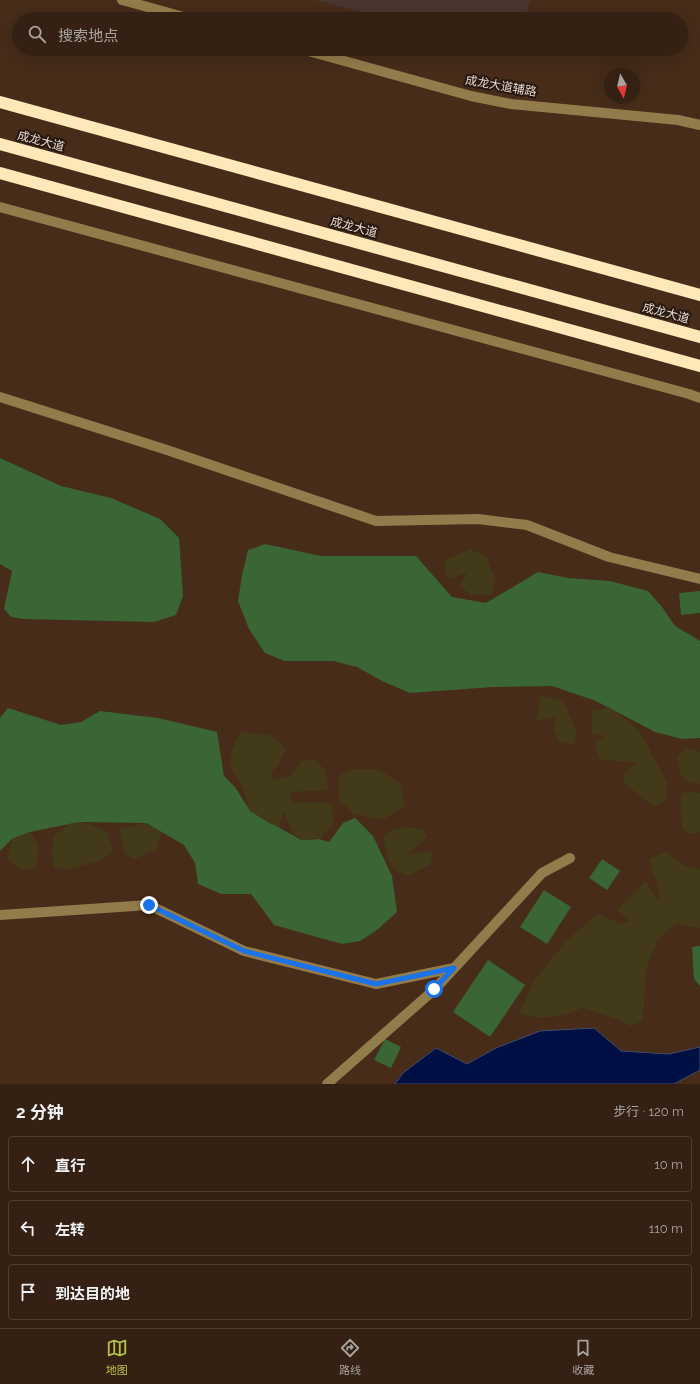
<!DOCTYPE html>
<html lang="zh">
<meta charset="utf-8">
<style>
:root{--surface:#342113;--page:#3f2e21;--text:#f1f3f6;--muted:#a9a3a0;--line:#4e3e33;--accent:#b8c147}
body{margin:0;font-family:Raleway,"Noto Sans SC",sans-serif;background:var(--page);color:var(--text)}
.compass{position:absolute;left:604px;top:68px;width:36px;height:36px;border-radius:50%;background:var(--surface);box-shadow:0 4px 16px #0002;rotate:172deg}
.stop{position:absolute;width:12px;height:12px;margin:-9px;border:3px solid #1a73e8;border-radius:50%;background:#fff}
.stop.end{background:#1a73e8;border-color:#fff;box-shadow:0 1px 4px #0008}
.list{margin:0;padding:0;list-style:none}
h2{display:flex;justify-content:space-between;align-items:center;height:52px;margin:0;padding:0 16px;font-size:17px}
h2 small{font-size:13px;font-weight:400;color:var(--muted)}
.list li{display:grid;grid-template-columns:26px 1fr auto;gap:12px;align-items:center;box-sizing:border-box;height:56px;margin:0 8px 8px;padding:0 8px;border:1px solid var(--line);border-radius:4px}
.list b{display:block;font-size:15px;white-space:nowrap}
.list em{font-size:13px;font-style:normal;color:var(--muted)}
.icon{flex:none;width:22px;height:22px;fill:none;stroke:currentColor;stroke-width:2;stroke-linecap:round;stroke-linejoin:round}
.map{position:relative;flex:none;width:700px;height:1084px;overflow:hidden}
.search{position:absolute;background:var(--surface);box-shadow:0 4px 16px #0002;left:12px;right:12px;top:12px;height:44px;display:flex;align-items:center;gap:10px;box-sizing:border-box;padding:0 14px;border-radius:22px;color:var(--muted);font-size:15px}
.sheet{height:244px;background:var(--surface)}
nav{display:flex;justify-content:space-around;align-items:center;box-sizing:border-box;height:56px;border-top:1px solid var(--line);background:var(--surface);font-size:11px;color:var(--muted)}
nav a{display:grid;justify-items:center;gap:2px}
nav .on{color:var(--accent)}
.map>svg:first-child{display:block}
</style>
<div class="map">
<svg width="700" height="1084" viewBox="0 0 700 1084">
<rect width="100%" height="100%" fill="#462c19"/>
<path fill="#493530" d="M316,0H531L524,19H388Z"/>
<g fill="#3a6635">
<path d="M0,458L61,486L111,498L160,519L179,538L183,596L176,615L154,622L24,619L11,617L4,609L12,571L0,564Z"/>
<path d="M265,544L321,556H416L452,597L486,603L538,572L568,578L610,581L648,591L662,607L675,626L700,641V738L682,739L655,732L596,701L552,686L493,687L410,693L382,681L357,667L333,661H285L265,653L249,629L238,601L242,575L248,550Z"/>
<path d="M700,591V613L681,615L679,593Z"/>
<path d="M8,708L61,725L81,722L100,711L158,718L217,732L224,776L235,787L250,811L301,840L319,839L329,842L343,823L355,818L373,836L392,876L397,912L377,930L360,941L342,944L274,925L251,894H221L198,884L195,863L184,845L146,823L82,822L69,824L30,832L12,839L0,851V718Z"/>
<path d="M602,859L620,871L607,890L589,878Z"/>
<path d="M544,890L571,907L547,944L520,927Z"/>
<path d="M700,946V986L694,979L692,947Z"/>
<path d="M488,960L525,985L490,1037L453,1012Z"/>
<path d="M385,1039L401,1047L391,1068L374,1060Z"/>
</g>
<g fill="#433a1a">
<path d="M470,549L486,556L495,579L491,595H471L460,586L467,573L447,579L444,561Z"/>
<path d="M541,696L563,701L576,730L574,745L558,741L553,729L557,717L536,720Z"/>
<path d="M609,707L639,730L667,782L666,800L654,807L624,783L623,774L638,762H623L599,759L594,743L606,737L592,733V711Z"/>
<path d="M240,732L270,735L286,749L278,765L271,773L273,780L290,776L301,761L313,759L325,769L328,790L291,792L292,802L332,803L333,825L319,839L301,840L291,830L284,812L279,827L271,824L250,811L243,788L230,766L232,750Z"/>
<path d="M686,748L700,752V784L689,782L681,776L677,756Z"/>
<path d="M351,769H378L401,784L405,806L382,820L354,814L339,800L338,776Z"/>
<path d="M690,791L700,793V832L689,834L682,829L681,794Z"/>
<path d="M82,822L106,831L113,851L102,860L67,870L54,868L52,855L54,836L69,824Z"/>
<path d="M146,823L161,832L157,849L135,859L125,854L119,829Z"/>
<path d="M403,827L422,829L427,837L409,854L432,851L431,864L408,876L395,870L388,860L383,836L391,831Z"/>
<path d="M30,832L39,845L36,867L23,871L7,858L12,839Z"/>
<path d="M666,851L683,865L700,869V928L677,924L658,939L646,969L643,1021L630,1026L620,1020L583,1008L563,1015L542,1018L519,1014L534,981L566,941L598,914L621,924L630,920L617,910L646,881L659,901L658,884L652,872L650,859Z"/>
</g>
<path fill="#000f44" stroke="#464b6d" d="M594,1028L621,1051L669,1054L700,1047V1070L674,1084H395L403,1073L436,1048L467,1064L496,1048L540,1031Z"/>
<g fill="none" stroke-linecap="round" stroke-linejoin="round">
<g stroke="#937c4b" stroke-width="10">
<path d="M122,0L191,19"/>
<path d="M301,49L471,96L511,104L678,120L700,125"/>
<path d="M0,207L689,394L700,398"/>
<path d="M0,397L167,450L376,521L478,519L527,525L609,557L700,579"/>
<path d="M0,915L149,905L244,951L376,984L454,968"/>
<path d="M327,1084L435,989L542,873L570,858"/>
</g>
<g stroke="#fee7b8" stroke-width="12">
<path d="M0,102L700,295"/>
<path d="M0,144L700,337"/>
<path d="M0,173L700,366"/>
</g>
</g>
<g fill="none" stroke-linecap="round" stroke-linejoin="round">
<path stroke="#1a73e8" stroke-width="5" d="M149,905L244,951L376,984L454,968L434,989"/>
</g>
<g text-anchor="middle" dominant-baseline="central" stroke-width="4" stroke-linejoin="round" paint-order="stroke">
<g font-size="12" fill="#e8d7cc" stroke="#241810">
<text transform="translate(501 86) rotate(10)">成龙大道辅路</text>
<text transform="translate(41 141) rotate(15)">成龙大道</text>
<text transform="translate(354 227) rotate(15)">成龙大道</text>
<text transform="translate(666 313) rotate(15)">成龙大道</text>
</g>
</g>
</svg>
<svg class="compass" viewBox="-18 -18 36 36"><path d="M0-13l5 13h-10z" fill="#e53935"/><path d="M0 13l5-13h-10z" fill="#a9a3a0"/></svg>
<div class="stop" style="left:434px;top:989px"></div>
<div class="stop end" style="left:149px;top:905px"></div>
<div class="search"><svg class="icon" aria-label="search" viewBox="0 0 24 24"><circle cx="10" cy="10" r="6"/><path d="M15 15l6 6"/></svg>搜索地点</div>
</div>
<section class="sheet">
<h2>2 分钟<small>步行 · 120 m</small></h2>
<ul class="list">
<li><svg class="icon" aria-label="ahead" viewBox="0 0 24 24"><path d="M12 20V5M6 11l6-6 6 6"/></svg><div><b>直行</b></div><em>10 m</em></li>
<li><svg class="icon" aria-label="left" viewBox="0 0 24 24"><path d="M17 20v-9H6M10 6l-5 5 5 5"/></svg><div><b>左转</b></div><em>110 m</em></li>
<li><svg class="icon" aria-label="arrive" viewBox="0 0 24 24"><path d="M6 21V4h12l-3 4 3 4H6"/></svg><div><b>到达目的地</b></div></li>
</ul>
</section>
<nav>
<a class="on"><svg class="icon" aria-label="map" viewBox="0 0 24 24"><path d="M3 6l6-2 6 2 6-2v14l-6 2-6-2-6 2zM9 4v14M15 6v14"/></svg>地图</a>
<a><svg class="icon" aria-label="directions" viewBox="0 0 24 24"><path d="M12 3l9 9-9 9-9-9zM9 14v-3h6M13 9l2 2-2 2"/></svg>路线</a>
<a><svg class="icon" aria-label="saved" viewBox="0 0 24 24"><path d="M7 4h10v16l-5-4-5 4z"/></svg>收藏</a>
</nav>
